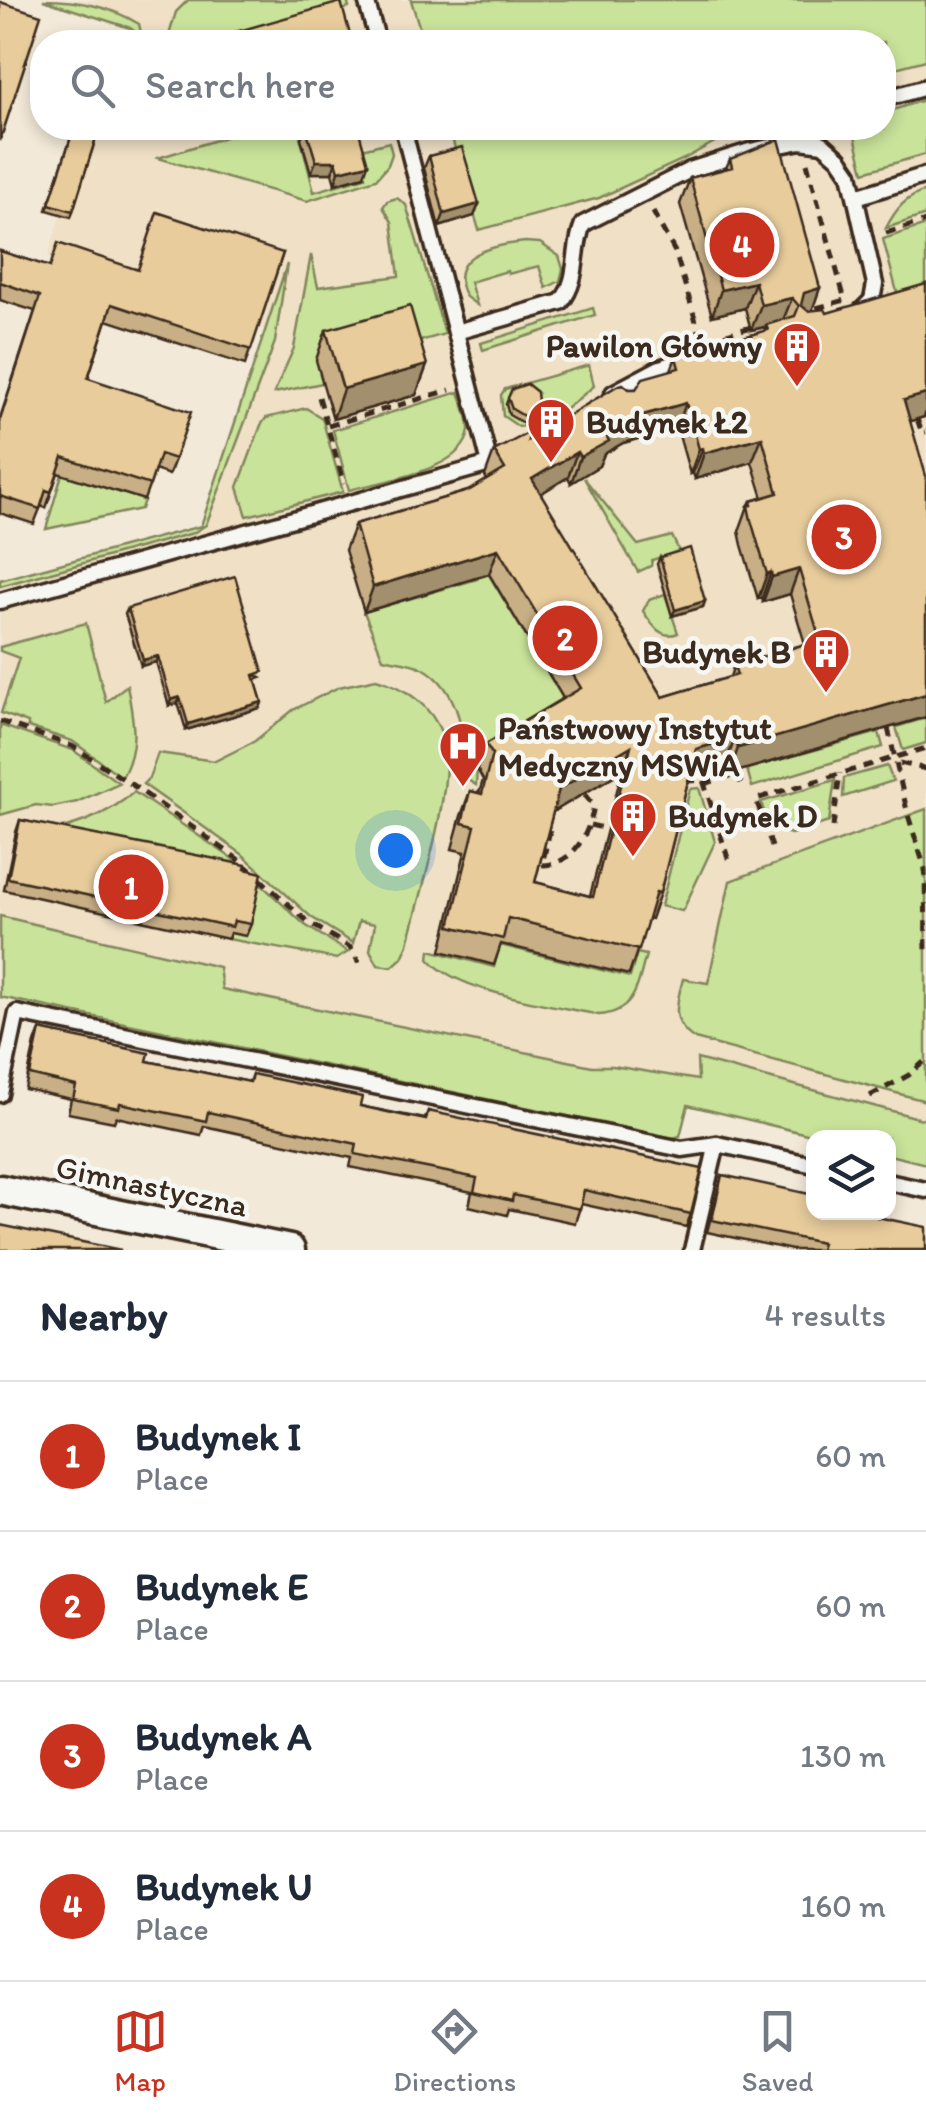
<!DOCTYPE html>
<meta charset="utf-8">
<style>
:root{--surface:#fff;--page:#f6f6f7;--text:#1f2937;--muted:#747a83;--line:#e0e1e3;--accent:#c8321e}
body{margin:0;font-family:Itim,sans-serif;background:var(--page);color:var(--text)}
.controls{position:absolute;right:30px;bottom:30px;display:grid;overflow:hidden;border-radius:20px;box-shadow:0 5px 15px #0003}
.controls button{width:90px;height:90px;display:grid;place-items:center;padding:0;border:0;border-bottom:2px solid var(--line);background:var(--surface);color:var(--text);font:50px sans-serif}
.you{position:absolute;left:395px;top:850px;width:35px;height:35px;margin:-25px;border:8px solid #fff;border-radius:50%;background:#1a73e8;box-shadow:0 0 0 15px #1a73e833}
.badge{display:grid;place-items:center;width:65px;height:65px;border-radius:50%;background:var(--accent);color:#fff;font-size:32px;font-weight:700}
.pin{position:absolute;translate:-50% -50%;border:5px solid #fff;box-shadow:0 2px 10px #0006}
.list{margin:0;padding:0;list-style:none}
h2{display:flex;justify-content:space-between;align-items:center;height:130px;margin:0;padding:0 40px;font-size:42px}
h2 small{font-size:32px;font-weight:400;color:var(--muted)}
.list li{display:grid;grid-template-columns:65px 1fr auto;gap:30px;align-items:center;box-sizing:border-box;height:150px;padding:0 40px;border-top:2px solid var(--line)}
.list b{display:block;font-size:38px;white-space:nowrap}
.list p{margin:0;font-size:32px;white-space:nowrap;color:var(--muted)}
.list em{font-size:32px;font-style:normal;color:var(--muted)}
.icon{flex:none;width:55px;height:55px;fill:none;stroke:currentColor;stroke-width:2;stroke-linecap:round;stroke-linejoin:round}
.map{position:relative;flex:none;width:926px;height:1250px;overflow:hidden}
.search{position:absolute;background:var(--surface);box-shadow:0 5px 15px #0003;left:30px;right:30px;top:30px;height:110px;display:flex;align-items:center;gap:25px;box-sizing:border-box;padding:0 35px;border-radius:40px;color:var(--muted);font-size:38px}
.sheet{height:730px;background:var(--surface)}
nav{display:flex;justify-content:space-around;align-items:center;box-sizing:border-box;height:140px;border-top:2px solid var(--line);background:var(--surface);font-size:28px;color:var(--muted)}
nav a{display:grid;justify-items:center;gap:5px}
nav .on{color:var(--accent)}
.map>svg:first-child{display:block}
</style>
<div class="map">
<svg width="926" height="1250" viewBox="0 0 926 1250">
<rect width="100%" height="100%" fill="#f2e9d8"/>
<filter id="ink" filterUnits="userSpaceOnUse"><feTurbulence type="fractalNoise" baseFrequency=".01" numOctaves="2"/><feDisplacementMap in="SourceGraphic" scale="20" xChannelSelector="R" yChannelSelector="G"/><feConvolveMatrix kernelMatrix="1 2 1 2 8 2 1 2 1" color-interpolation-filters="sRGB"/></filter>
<g filter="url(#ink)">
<g fill="#efe0c6">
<path d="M43,0H411L424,42H126L130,28Z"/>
<path d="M926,60V1164L889,1155L888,1138L819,1137L688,1105L680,1136L673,1138L0,997V580L201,526L266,330L48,257L61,214L71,217L99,128H449L479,230L599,198L684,159L740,128H884V71Z"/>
</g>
<g fill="#c9e39a" stroke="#82865c" stroke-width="2.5">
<path d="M43,0C77,0 110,6 139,24L142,37L130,28Z"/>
<path d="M188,0H347L349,8L230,42H167L176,12Z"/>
<path d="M411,0H926V60L884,71V42H424Z"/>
<path d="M926,99V154L864,172L853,128H884V113Z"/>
<path d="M254,128H331L300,136L314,192L365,177L358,150L389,142L392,154L388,165L376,179L307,201L158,158Z"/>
<path d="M449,128H740L684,159L599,198L479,230Z"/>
<path d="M926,191V215L886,228C896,209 905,197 926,191Z"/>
<path d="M397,198L406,205L445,334L403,346L322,383L274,393L294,348L311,255L318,287L399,276L392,222L383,207L387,201Z"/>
<path d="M926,225V288L898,296L883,239Z"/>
<path d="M525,242L540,243L559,256L563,269L560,281L546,288L539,266L508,274L507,271L470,282L477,305L466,297C443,254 495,245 525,242Z"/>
<path d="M287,264L275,342L206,525L193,533L0,586V580L201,526Z"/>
<path d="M593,308L595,315L483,350L481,343Z"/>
<path d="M589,365L594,386L556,417L519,427L503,416L501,395L505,389Z"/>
<path d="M459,392C463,404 470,418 469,430C465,471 382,481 349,490L333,430Z"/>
<path d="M306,408L322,418L343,492L247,516L238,487L261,425L266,418Z"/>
<path d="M62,474L144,500L141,509L46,529Z"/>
<path d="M584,478L638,545L672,536L679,551L652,560L651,566L638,572Z"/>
<path d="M482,563L572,713L477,770L476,785L463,777C467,739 460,689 423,668C411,662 395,661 383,658L364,612L477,579L475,566Z"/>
<path d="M665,594L678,633C661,640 652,625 643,611L649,600Z"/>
<path d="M86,623L106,702L127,685C133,720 140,745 122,777L72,741L28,727V723L1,713L19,658L0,651V647Z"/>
<path d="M376,679C406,687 432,706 443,737C457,778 419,898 408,944L402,958L392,967L378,965L370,950L375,924L359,921L353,943L311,917L242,854L143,784L149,778L158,753L215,761L255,741L293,710L339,687Z"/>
<path d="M926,718V743L903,750L896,727Z"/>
<path d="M0,725L73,750L119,783L77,802L53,807L36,805L0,815Z"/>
<path d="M879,732L883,747L752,787L747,769Z"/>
<path d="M887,766L893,781L843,797L844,778Z"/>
<path d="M835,780L829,822L791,834L769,828L761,802Z"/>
<path d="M699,788L715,842L684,908L682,911L661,906L690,789Z"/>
<path d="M134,792L236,861L305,925L348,952L337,959L228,939L229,933L36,834C73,827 105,817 134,792Z"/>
<path d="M926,809V1101L695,1039C670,1023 676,1004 683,979L708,983L730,881Z"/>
<path d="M0,916L219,967L222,989L592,1066H613L698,1080L697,1059L926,1120V1164L889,1155L888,1138L819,1137L688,1105L680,1136L673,1138L0,997Z"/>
<path d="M500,945L630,977L637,953L646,955C637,986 636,1012 599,1015C555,1005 457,993 429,959L430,950L494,967Z"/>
</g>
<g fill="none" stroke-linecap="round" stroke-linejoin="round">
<g stroke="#3b2a1e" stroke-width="21">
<g id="service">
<path d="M366,0L378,42"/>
<path d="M884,99L926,87"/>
<path d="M403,128L490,464"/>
<path d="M802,141L824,128"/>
<path d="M856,197L926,175"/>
<path d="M456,332L561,302C580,279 572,251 583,224L690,170L750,151L801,141L823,144L839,158L850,174L875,284L872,300L861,311"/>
<path d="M613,393L660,368L688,358"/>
<path d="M0,601L490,464L504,457"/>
<path d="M0,1094L17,1013L682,1149L717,1144"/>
<path d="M888,1182L926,1190"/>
<path d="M692,1250L717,1144L814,1165"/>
</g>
</g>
<g stroke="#3b2a1e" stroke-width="35">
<path id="minor" d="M0,1190L290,1250"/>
</g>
<g stroke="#3b2a1e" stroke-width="5" stroke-dasharray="10 8" stroke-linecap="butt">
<path d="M807,163L845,300L809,310"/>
<path d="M653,212L675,252L702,341L755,326"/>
<path d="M886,233L926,221"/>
<path d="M319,397L344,484"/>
<path d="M917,419L922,433L926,432"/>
<path d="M328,426L450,390"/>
<path d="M0,721L72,746L131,784L238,859L308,922L351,948L359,963"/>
<path d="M888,728L908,815L925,869L926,953"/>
<path d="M900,763L926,769"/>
<path d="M703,780L734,771"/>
<path d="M686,781L703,780L729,861"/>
<path d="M704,784L737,774L741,783"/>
<path d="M590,825L607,829"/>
<path d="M833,827L840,773"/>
<path d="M550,830L542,865C574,865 589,833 594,806L584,794"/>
<path d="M772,847L756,799L926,748"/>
<path d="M870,1096L909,1075L926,1060"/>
</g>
<use href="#service" stroke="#f6f6f2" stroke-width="14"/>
<use href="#minor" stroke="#f6f6f2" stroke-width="28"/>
</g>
<g fill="#c8af86" stroke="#3b2a1e" stroke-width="2.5" fill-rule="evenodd">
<path d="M74,128H99L71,217L47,210Z"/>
<path d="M305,128H358L364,176L335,184L332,173H311L301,138Z"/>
<path d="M429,156L479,204L474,216L439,227L424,168Z"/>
<path d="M730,159L812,311L827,313L924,417L910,421L926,717L729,774L726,763L690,773L660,893L651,919L648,918L629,975L501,944L494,965L441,951L465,852L452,849L461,816L470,791L479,793L483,780L477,769L486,744L563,698L489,574L364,612L345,550L355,524L468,491L487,480L485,476L494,451L528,440L629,389H636L671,370L676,357L764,331L766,327L751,330L745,308L712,316L680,204L690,178L726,168ZM677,428L690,474L693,473L695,479L752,462L763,498L751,501L748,506L739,531L742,545L758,599L762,598L763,602L790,594L805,644L734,665L730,677L663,697L540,494L568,477L571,483L599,466L604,454L623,443ZM622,771L590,896L535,882L553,812Z"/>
<path d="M0,251L49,267L137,269L283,253L245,365L107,320L88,378L175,459L169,475L155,470L144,500L58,473L46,508L41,506L34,524L0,513V418L35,311L0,300Z"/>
<path d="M326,330L427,365L416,395L333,419L316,360Z"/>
<path d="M512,389L538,402L530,427L509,415L506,404Z"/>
<path d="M660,557L705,601L703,607L672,616L657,564Z"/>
<path d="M128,608L261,678L255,680L262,702L260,708L186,730L178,703L169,706L156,662L141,666L125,614Z"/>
<path d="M20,820L245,869L251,924L246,936L230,933L228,939L4,890L16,832Z"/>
<path d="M40,1030L147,1061L249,1082L252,1074L360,1106L425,1119L428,1111L691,1214L686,1227L581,1204L575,1223L509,1209L507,1215L469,1206L472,1192L350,1167L352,1158L204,1126L201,1135L116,1117L114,1122L68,1113L71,1099L25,1089L35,1043Z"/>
<path d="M722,1175L877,1217L926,1250H792L707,1232Z"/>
</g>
<g fill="#a28f6d" stroke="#3b2a1e" stroke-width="2.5">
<path d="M316,161H336L332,173H311Z"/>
<path d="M368,164L364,176L335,184L339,171Z"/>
<path d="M479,204L474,216L439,227L444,214Z"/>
<path d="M755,282L745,308L712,316L721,290Z"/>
<path d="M820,288L811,314L795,319L804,293Z"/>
<path d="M792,298L782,323L751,330L761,305Z"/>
<path d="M427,365L416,395L333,419L343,389Z"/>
<path d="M926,394V412L924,417L895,426L904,400Z"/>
<path d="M686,403L677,428L623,443L604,454L599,466L571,483L580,457L605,434L632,418Z"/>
<path d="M762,437L752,462L695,479L704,453Z"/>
<path d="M703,448L693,473L690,474L699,449Z"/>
<path d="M577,452L568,477L522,505L532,479Z"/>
<path d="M498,549L489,574L364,612L373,587Z"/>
<path d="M799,569L790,594L763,602L772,577Z"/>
<path d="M771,572L762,598L758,599L767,574Z"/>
<path d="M705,601L703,607L672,616L675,610Z"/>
<path d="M158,656L156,662L141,666L143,660Z"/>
<path d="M926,694V717L729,774L738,748Z"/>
<path d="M180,697L178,703L169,706L171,700Z"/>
<path d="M262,702L260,708L186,730L188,724Z"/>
<path d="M735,738L726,763L687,774L696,749Z"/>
<path d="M631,746L622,771L549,814L559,789Z"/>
</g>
<g fill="#e8cc9c" stroke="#3b2a1e" stroke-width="2.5" fill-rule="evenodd">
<path d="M0,2L41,15L0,141Z"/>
<path d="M341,2L352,42H200Z"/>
<path d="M74,128H99L73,211L49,204Z"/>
<path d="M306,128H358L368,164L339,171L336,161H316Z"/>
<path d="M779,139L820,288L804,293L801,305L808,311L825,309L827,313L926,284V394L904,400L926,476V694L738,748L735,738L696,749L660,893L656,892L639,950L508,918L503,939L450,926L475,826L462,823L470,791L482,794L492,754L486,744L581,688L498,549L373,587L355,524L468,491L505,469L494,451L530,432L528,440L617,386L623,384L629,389H636L643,378L679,368L676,357L768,330L766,325L795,316L799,306L792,298L761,305L755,282L721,290L690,178L732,167L730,159ZM686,403L699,449L703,448L704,453L762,437L778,493L751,501L752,505L748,506L751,520L767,574L771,572L772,577L799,569L820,640L734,665L737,675L663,697L532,479L577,452L580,457L609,441L605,434L632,418ZM631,746L593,897L535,882L559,789Z"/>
<path d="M462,147L479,204L444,214L429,156Z"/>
<path d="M157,212L283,253L251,350L112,304L88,378L191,412L175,459L160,454L150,485L63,457L51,492L46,490L40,509L0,496V420L40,296L0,282V251L50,267L58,243L138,270Z"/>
<path d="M410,306L427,365L343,389L326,330Z"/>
<path d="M527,384L537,392L538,402L532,421L512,409L508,398L512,389Z"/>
<path d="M690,548L705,601L675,610L660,557Z"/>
<path d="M235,576L263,672L254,675L262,702L188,724L180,697L171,700L158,656L143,660L128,608Z"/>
<path d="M20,820L246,865L245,869L262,873L251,924L234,921L232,927L8,878Z"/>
<path d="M40,1030L149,1053L147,1061L250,1082L252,1074L362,1097L360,1106L401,1115L426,1120L428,1111L702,1169L691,1214L584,1190L580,1209L513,1195L512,1201L474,1192L477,1178L355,1154L357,1144L208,1112L206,1121L120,1103L119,1108L73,1099L76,1086L30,1075Z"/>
<path d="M722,1175L814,1195V1212H878L877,1217L926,1227V1250H820L822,1243L712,1220Z"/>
<path d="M0,1225L121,1250H0Z"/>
</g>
</g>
<defs>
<g id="building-pin" transform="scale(2.5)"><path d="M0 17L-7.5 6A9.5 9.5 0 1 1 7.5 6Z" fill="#c8321e" stroke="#f6f6f2"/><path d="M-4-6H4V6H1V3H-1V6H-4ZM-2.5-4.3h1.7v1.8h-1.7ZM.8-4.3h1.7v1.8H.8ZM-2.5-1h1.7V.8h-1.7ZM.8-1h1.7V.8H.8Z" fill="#fff"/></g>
<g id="hospital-pin" transform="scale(2.5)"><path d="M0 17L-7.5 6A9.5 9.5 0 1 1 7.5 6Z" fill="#c8321e" stroke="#f6f6f2"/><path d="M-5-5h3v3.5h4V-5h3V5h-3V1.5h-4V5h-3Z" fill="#fff"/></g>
</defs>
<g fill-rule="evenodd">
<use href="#building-pin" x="797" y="346"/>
<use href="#building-pin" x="551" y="422"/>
<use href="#building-pin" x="826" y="652"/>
<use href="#hospital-pin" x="463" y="746"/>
<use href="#building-pin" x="633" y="816"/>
</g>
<g text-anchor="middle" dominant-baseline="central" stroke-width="9" stroke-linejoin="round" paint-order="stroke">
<g font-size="32" font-weight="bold" fill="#3b2a1e" stroke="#f6f6f2" text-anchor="start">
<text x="762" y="346" text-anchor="end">Pawilon Główny</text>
<text x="586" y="422">Budynek Ł2</text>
<text x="791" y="652" text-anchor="end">Budynek B</text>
<text x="498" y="728">Państwowy Instytut<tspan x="498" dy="37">Medyczny MSWiA</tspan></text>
<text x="668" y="816">Budynek D</text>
</g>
<g font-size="32" fill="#3b2a1e" stroke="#f6f6f2">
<text transform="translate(152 1186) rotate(12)">Gimnastyczna</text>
</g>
</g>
</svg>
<div class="controls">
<button><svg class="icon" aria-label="layers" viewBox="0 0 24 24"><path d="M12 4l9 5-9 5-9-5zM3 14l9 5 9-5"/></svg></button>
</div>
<div class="you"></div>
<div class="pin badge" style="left:131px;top:887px">1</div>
<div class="pin badge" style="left:565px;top:638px">2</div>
<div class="pin badge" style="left:844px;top:537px">3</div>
<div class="pin badge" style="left:742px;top:245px">4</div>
<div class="search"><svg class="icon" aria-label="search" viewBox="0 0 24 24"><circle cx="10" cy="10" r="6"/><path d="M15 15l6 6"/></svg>Search here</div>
</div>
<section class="sheet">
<h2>Nearby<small>4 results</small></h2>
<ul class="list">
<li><span class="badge">1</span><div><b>Budynek I</b><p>Place</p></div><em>60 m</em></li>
<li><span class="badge">2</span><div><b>Budynek E</b><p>Place</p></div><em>60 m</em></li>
<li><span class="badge">3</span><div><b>Budynek A</b><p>Place</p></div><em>130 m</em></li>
<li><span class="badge">4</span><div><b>Budynek U</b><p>Place</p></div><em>160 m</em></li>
</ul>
</section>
<nav>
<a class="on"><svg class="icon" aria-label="map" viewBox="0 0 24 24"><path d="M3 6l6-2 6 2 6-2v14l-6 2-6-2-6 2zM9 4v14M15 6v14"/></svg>Map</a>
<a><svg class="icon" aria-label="directions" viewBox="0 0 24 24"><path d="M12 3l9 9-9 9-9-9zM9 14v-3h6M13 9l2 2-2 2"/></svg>Directions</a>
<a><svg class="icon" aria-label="saved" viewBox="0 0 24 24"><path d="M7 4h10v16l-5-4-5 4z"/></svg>Saved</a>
</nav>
